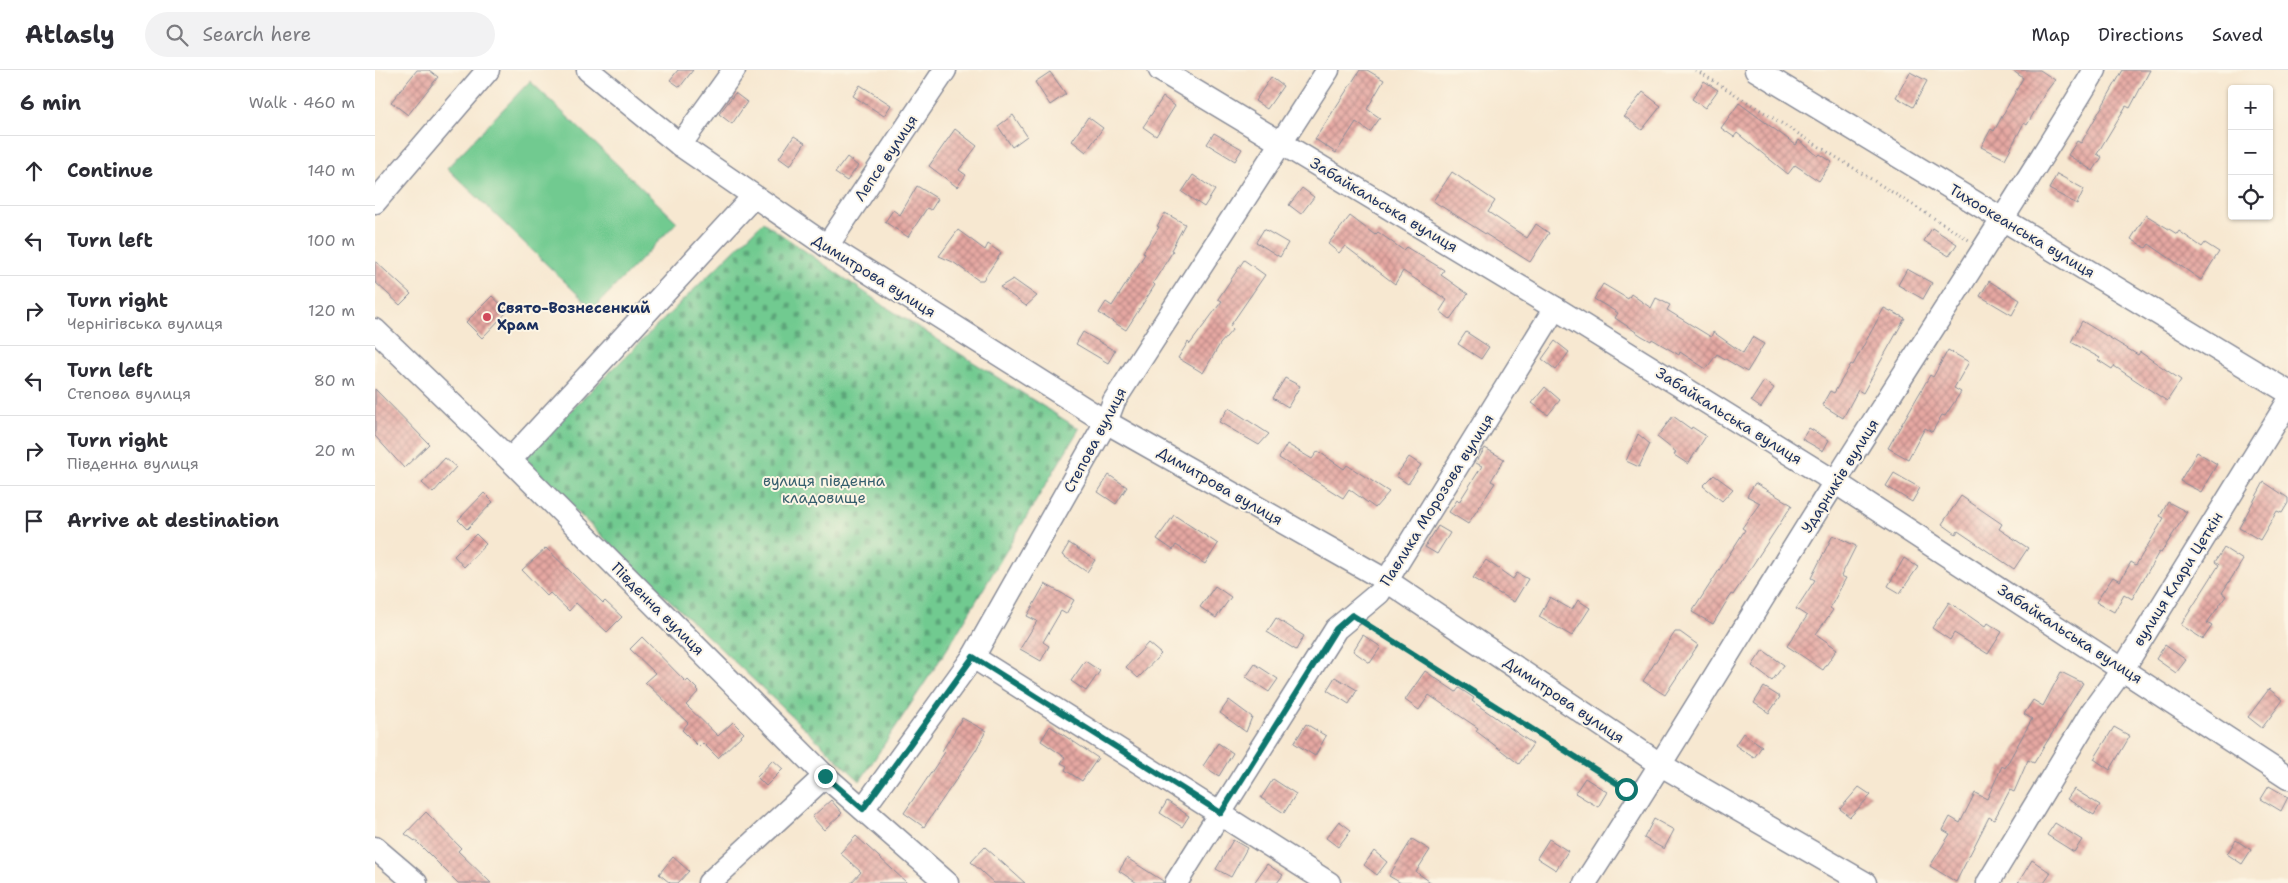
<!DOCTYPE html>
<meta charset="utf-8">
<style>
:root{--surface:#fff;--page:#f2f2f3;--text:#2b2b33;--muted:#7c7c81;--line:#e1e1e2}
body{margin:0;font-family:"Shantell Sans",sans-serif;background:var(--page);color:var(--text)}
.controls{position:absolute;right:15px;top:15px;display:grid;overflow:hidden;border-radius:5px;box-shadow:0 1px 4px #0004}
.controls button{width:45px;height:45px;display:grid;place-items:center;padding:0;border:0;border-bottom:1px solid var(--line);background:var(--surface);color:var(--text);font:25px sans-serif}
.stop{position:absolute;width:15px;height:15px;margin:-11px;border:4px solid #0f766e;border-radius:50%;background:#fff}
.stop.end{background:#0f766e;border-color:#fff;box-shadow:0 1px 5px #0008}
.list{margin:0;padding:0;list-style:none}
h2{display:flex;justify-content:space-between;align-items:center;height:65px;margin:0;padding:0 20px;font-size:21px}
h2 small{font-size:16px;font-weight:400;color:var(--muted)}
.list li{display:grid;grid-template-columns:32px 1fr auto;gap:15px;align-items:center;box-sizing:border-box;height:70px;padding:0 20px;border-top:1px solid var(--line)}
.list b{display:block;font-size:19px;white-space:nowrap}
.list p{margin:0;font-size:16px;white-space:nowrap;color:var(--muted)}
.list em{font-size:16px;font-style:normal;color:var(--muted)}
.icon{flex:none;width:28px;height:28px;fill:none;stroke:currentColor;stroke-width:2;stroke-linecap:round;stroke-linejoin:round}
.map{position:relative;flex:none;width:1913px;height:813px;overflow:hidden}
header{display:flex;align-items:center;gap:30px;box-sizing:border-box;height:70px;padding:0 25px;background:var(--surface);border-bottom:1px solid var(--line)}
header strong{font-size:24px}
nav{display:flex;gap:28px;margin-inline-start:auto;font-size:18px}
.search{width:350px;height:45px;background:var(--page);display:flex;align-items:center;gap:12px;box-sizing:border-box;padding:0 18px;border-radius:28px;color:var(--muted);font-size:19px}
main{display:flex}
aside{flex:1;background:var(--surface)}
.map>svg:first-child{display:block}
</style>
<header>
<strong>Atlasly</strong>
<div class="search"><svg class="icon" aria-label="search" viewBox="0 0 24 24"><circle cx="10" cy="10" r="6"/><path d="M15 15l6 6"/></svg>Search here</div>
<nav><a>Map</a><a>Directions</a><a>Saved</a></nav>
</header>
<main>
<aside>
<h2>6 min<small>Walk · 460 m</small></h2>
<ul class="list">
<li><svg class="icon" aria-label="ahead" viewBox="0 0 24 24"><path d="M12 20V5M6 11l6-6 6 6"/></svg><div><b>Continue</b></div><em>140 m</em></li>
<li><svg class="icon" aria-label="left" viewBox="0 0 24 24"><path d="M17 20v-9H6M10 6l-5 5 5 5"/></svg><div><b>Turn left</b></div><em>100 m</em></li>
<li><svg class="icon" aria-label="right" viewBox="0 0 24 24"><path d="M7 20v-9h11M14 6l5 5-5 5"/></svg><div><b>Turn right</b><p>Чернігівська вулиця</p></div><em>120 m</em></li>
<li><svg class="icon" aria-label="left" viewBox="0 0 24 24"><path d="M17 20v-9H6M10 6l-5 5 5 5"/></svg><div><b>Turn left</b><p>Степова вулиця</p></div><em>80 m</em></li>
<li><svg class="icon" aria-label="right" viewBox="0 0 24 24"><path d="M7 20v-9h11M14 6l5 5-5 5"/></svg><div><b>Turn right</b><p>Південна вулиця</p></div><em>20 m</em></li>
<li><svg class="icon" aria-label="arrive" viewBox="0 0 24 24"><path d="M6 21V4h12l-3 4 3 4H6"/></svg><div><b>Arrive at destination</b></div></li>
</ul>
</aside>
<div class="map">
<svg width="1913" height="813" viewBox="0 0 1913 813">
<defs>
<pattern id="cemetery-stones" width="16" height="16" patternUnits="userSpaceOnUse" patternTransform="scale(1.25)"><rect width="16" height="16" fill="#71ca90"/><path d="M2 7V4a2 2 0 0 1 4 0v3zM10 15v-3a2 2 0 0 1 4 0v3z" fill="#5ca479"/></pattern>
<pattern id="building-cross-hatch" width="8" height="8" patternUnits="userSpaceOnUse" patternTransform="scale(1.25)"><rect width="8" height="8" fill="#e6a8a2"/><path d="M0 0l8 8M0 8l8-8" fill="none" stroke="#ba8987"/></pattern>
</defs>
<rect width="100%" height="100%" fill="#fcf5e5"/>
<filter id="ink" filterUnits="userSpaceOnUse"><feTurbulence type="fractalNoise" baseFrequency=".02" numOctaves="2"/><feDisplacementMap in="SourceGraphic" scale="10" xChannelSelector="R" yChannelSelector="G"/><feConvolveMatrix kernelMatrix="1 2 1 2 8 2 1 2 1" color-interpolation-filters="sRGB"/></filter>
<filter id="wash" filterUnits="userSpaceOnUse"><feTurbulence type="fractalNoise" baseFrequency=".0096" numOctaves="4" result="noise"/><feDisplacementMap in="SourceGraphic" scale="20" xChannelSelector="R" yChannelSelector="G"/><feGaussianBlur stdDeviation="1.12" result="paint"/><feColorMatrix in="noise" values="0 0 0 0 0 0 0 0 0 0 0 0 0 0 0 0 0 1.4 0 .05"/><feComposite in="paint" operator="in"/></filter>
<g filter="url(#wash)">
<rect width="100%" height="100%" fill="#f7e8d1"/>
<path fill="url(#cemetery-stones)" stroke="#467c77" d="M388,152L508,235L704,359L576,573L485,711L146,389Z"/>
<path fill="#71ca90" stroke="#467c77" d="M155,11L302,152L218,239L72,98Z"/>
<g id="blocks">
<g fill="url(#building-cross-hatch)">
<path d="M42,0H54L63,7L33,45L16,32Z"/>
<path d="M303,0H318L305,17L295,10Z"/>
<path d="M985,0H992L1009,10L992,39L1005,48L995,62L981,52L961,83L940,69Z"/>
<path d="M1637,0H1665L1680,10L1670,23L1652,55L1649,53L1630,89L1606,77L1616,59L1619,61L1648,8Z"/>
<path d="M1748,0H1775L1755,38L1751,36L1722,84L1727,87L1718,101L1693,85L1702,71L1706,73Z"/>
<path d="M675,2L691,24L675,35L660,12Z"/>
<path d="M1535,2L1552,11L1538,37L1521,27Z"/>
<path d="M896,7L908,16L892,39L880,31Z"/>
<path d="M1329,11L1343,20L1330,38L1317,29Z"/>
<path d="M485,15L516,35L509,46L478,26Z"/>
<path d="M1268,22L1286,36L1267,60L1249,46Z"/>
<path d="M360,23L372,32L357,54L344,44Z"/>
<path d="M788,27L800,36L781,66L768,57Z"/>
<path d="M1364,33L1421,75L1424,70L1443,86L1445,84L1457,92L1444,111L1420,95L1413,104L1362,63L1359,67L1346,58Z"/>
<path d="M638,45L652,66L637,77L623,56Z"/>
<path d="M713,47L728,58L711,82L697,71Z"/>
<path d="M580,59L602,76L584,100L591,105L582,117L554,96Z"/>
<path d="M839,63L867,79L860,91L832,74Z"/>
<path d="M419,66L430,73L415,96L404,88Z"/>
<path d="M472,87L483,96L472,111L460,103Z"/>
<path d="M1077,102L1120,131L1113,142L1152,168L1161,154L1174,163L1155,192L1058,131Z"/>
<path d="M1682,104L1709,119L1702,134L1674,119Z"/>
<path d="M818,105L840,120L829,137L807,122Z"/>
<path d="M542,116L563,129L556,140L552,138L533,167L510,152L518,140L525,145Z"/>
<path d="M927,118L939,127L926,144L914,135Z"/>
<path d="M790,143L810,154L796,180L798,181L778,213L780,215L751,260L724,243L731,232L737,236L770,184L768,182L784,157L782,156Z"/>
<path d="M1771,145L1802,164L1804,161L1827,177L1830,173L1844,182L1826,210L1774,174L1771,178L1756,169Z"/>
<path d="M975,146L1000,165L1003,162L1028,180L1031,177L1069,200L1066,205L1093,224L1075,249L1065,241L1072,230L1028,201L1020,214L970,176L964,183L953,174Z"/>
<path d="M1557,158L1582,174L1574,186L1549,171Z"/>
<path d="M889,159L913,173L905,187L881,172Z"/>
<path d="M583,160L610,180L613,174L626,183L608,210H603L578,192L564,186Z"/>
<path d="M869,190L890,205L855,256L858,259L845,274L828,303L803,288L813,272L815,274L847,231L843,229Z"/>
<path d="M0,191L36,224L25,235L0,212Z"/>
<path d="M1532,199L1557,213L1548,229L1523,215Z"/>
<path d="M638,209L662,226L651,236L625,217Z"/>
<path d="M1614,211L1645,230L1637,245L1605,226Z"/>
<path d="M1228,214L1253,229L1256,224L1276,238L1281,228L1295,235L1292,240L1336,267L1338,262L1368,283L1377,267L1389,274L1372,302L1342,284L1331,299L1305,282L1304,285L1277,269L1276,271L1267,266L1240,248L1243,243L1219,229Z"/>
<path d="M117,226L133,241L107,268L91,252Z"/>
<path d="M1509,238L1530,248L1488,323L1483,320L1468,348L1447,335L1455,321L1459,323L1476,294L1478,295Z"/>
<path d="M1707,251L1763,285L1765,282L1806,310L1792,331L1739,296L1737,299L1723,290L1725,288L1696,272Z"/>
<path d="M708,262L740,281L733,293L701,274Z"/>
<path d="M1091,262L1114,277L1106,289L1083,274Z"/>
<path d="M1180,271L1194,282L1181,300L1167,289Z"/>
<path d="M1573,280L1594,292L1579,318L1586,322L1570,346L1567,345L1557,362L1550,358L1533,389L1513,378L1555,305L1558,307Z"/>
<path d="M910,308L925,316L913,337L898,328Z"/>
<path d="M1389,311L1399,318L1386,338L1376,331Z"/>
<path d="M1170,317L1185,330L1173,345L1157,333Z"/>
<path d="M0,319L54,374L29,398L0,366Z"/>
<path d="M854,338L894,364L884,375L844,352Z"/>
<path d="M1298,346L1316,359L1317,357L1331,366L1313,394L1299,385L1301,382L1282,367Z"/>
<path d="M1434,358L1454,370L1448,381L1427,369Z"/>
<path d="M1263,364L1275,374L1264,397L1251,391Z"/>
<path d="M912,374L937,389L943,381L969,399L972,395L1014,422L1000,438L974,419L968,428L904,388Z"/>
<path d="M1110,378L1129,389L1116,411L1120,413L1093,454L1074,442L1082,430L1084,432L1107,396L1101,393Z"/>
<path d="M1822,382L1842,394L1826,422L1805,411Z"/>
<path d="M1034,387L1046,395L1033,414L1021,406Z"/>
<path d="M70,388L81,397L58,423L47,413Z"/>
<path d="M1519,403L1545,418L1537,432L1511,416Z"/>
<path d="M734,405L752,417L741,434L723,422Z"/>
<path d="M1339,405L1358,419L1347,431L1328,416Z"/>
<path d="M1889,412L1913,428V433L1907,443L1902,441L1885,470L1864,458Z"/>
<path d="M1380,413L1417,435L1358,525L1356,524L1338,554L1317,542L1370,460L1367,458L1385,433L1372,426Z"/>
<path d="M109,423L118,432L92,459L83,450Z"/>
<path d="M1586,426L1627,454L1624,459L1653,478L1639,499L1583,461L1581,464L1567,454Z"/>
<path d="M1793,432L1812,442L1786,483L1784,482L1757,529L1749,524L1739,542L1721,532L1738,507L1745,511L1756,492L1761,495L1789,448L1785,446Z"/>
<path d="M799,445L843,474L830,494L801,475L798,480L782,469Z"/>
<path d="M1063,456L1075,463L1062,484L1050,477Z"/>
<path d="M101,464L111,474L89,497L79,486Z"/>
<path d="M1458,465L1481,476L1466,506L1471,508L1455,538L1458,540L1441,564L1462,579L1448,600L1412,576L1432,546L1421,539L1440,510L1436,508Z"/>
<path d="M694,473L720,490L712,502L687,485Z"/>
<path d="M171,478L228,533L230,531L247,547L232,562L201,533L194,541L175,523L172,526L147,500Z"/>
<path d="M1849,478L1868,490L1847,523L1851,526L1832,553L1837,556L1828,569L1806,555L1844,495L1840,492Z"/>
<path d="M1529,488L1543,497L1525,523L1513,516Z"/>
<path d="M1111,490L1138,509L1142,503L1153,509L1139,532L1098,508Z"/>
<path d="M670,514L699,530L691,544L686,541L668,572L674,576L666,591L645,579L662,551L652,546Z"/>
<path d="M840,516L856,527L841,548L825,537Z"/>
<path d="M1175,527L1197,540L1203,530L1215,538L1197,566L1164,547Z"/>
<path d="M1574,532L1610,557L1613,553L1627,562L1613,584L1579,563L1575,570L1557,558Z"/>
<path d="M901,548L929,566L921,580L892,562Z"/>
<path d="M1300,562H1305L1323,575L1290,625L1268,611Z"/>
<path d="M988,565L1006,577L995,593L978,581Z"/>
<path d="M267,567L311,612L313,610L324,621L311,635L343,666L358,652L369,663L343,688L328,673L324,677L307,660L313,653L270,612L280,603L255,579Z"/>
<path d="M773,573L786,584L763,608L751,597Z"/>
<path d="M1790,575L1811,590L1801,603L1781,589Z"/>
<path d="M1388,580L1409,595L1397,611L1377,596Z"/>
<path d="M710,591L725,601L711,621L696,611Z"/>
<path d="M880,594L903,609L894,622L871,607Z"/>
<path d="M1050,601L1081,622L1084,618L1099,628L1097,631L1158,674L1144,694L1101,661L1103,658L1054,625L1044,640L1030,630Z"/>
<path d="M1686,602L1708,613L1659,693L1653,690L1639,722L1635,720L1619,750L1614,747L1581,812L1555,796L1575,764L1568,760L1575,747L1585,753L1600,723L1612,729L1627,696L1630,698L1657,649L1649,644L1658,630L1668,636Z"/>
<path d="M960,607L982,620L974,634L952,620Z"/>
<path d="M1389,617L1405,627L1394,643L1379,633Z"/>
<path d="M1894,619L1908,630L1887,658L1873,647Z"/>
<path d="M854,630L877,647L871,662L845,643Z"/>
<path d="M587,648L611,661L601,680L549,757L529,743L570,682L567,681Z"/>
<path d="M931,654L951,666L940,686L919,673Z"/>
<path d="M675,656L723,688L707,711L690,700L692,696L686,693L690,687L666,671Z"/>
<path d="M1739,657L1755,666L1735,700L1719,689Z"/>
<path d="M1368,663L1387,676L1379,688L1360,675Z"/>
<path d="M843,673L858,683L844,706L828,696Z"/>
<path d="M398,690L408,699L391,716L382,707Z"/>
<path d="M1210,708L1232,722L1223,737L1200,723Z"/>
<path d="M898,709L921,724L909,743L886,728Z"/>
<path d="M1894,716L1913,727L1906,741L1886,729Z"/>
<path d="M1484,717L1496,725L1475,747L1465,739Z"/>
<path d="M1699,719L1725,735L1719,745L1692,729Z"/>
<path d="M456,730L467,743L449,760L437,747Z"/>
<path d="M792,731L814,746L807,757L785,743Z"/>
<path d="M51,742L86,778L83,781L116,813H83L43,773L30,764Z"/>
<path d="M1279,749L1299,760L1289,779L1269,768Z"/>
<path d="M964,751L976,760L963,777L951,768Z"/>
<path d="M1680,753L1707,770L1699,782L1672,765Z"/>
<path d="M481,766L504,787L532,813H476L486,802L465,783Z"/>
<path d="M1037,769L1055,780L1041,802L1057,813H1026L1014,806Z"/>
<path d="M1174,769L1193,781L1181,800L1162,788Z"/>
<path d="M858,770L872,778L856,807L841,799Z"/>
<path d="M1861,770L1876,780L1867,794L1852,784Z"/>
<path d="M610,777L650,813H619L596,792Z"/>
<path d="M999,781L1012,792L1002,805L989,795Z"/>
<path d="M298,787L314,801L303,813H295L284,804Z"/>
<path d="M752,788L788,811V813H762L744,801Z"/>
<path d="M1657,790L1676,803L1669,813H1643Z"/>
<path d="M892,794L908,805L902,813H879Z"/>
</g>
</g>
</g>
<g filter="url(#ink)">
<use href="#blocks" fill-opacity="0" stroke="#898c98" stroke-width="1"/>
<g fill="none" stroke-linecap="round" stroke-linejoin="round">
<g stroke="#898c98" stroke-width="25">
<g id="minor">
<path d="M213,0L305,75L452,176L731,352L1012,511L1286,695L1490,813"/>
<path d="M785,0L1180,238L1449,405L1913,708"/>
<path d="M1381,0L1913,322"/>
<path d="M305,75L359,0"/>
<path d="M0,132L113,0"/>
<path d="M452,176L570,0"/>
<path d="M0,260L135,390L450,706L572,813"/>
<path d="M135,390L378,127"/>
<path d="M598,587L954,813"/>
<path d="M488,739L598,587L731,352L739,331L953,0"/>
<path d="M0,778L41,813"/>
<path d="M334,813L450,706"/>
<path d="M801,813L961,559L1004,523L1180,238"/>
<path d="M1210,813C1296,681 1376,545 1460,412C1547,274 1636,139 1720,0"/>
<path d="M1613,813L1716,643L1748,599L1913,332"/>
</g>
</g>
<g stroke="#898c98" stroke-width="3" stroke-dasharray="1 4" stroke-linecap="butt">
<path d="M1321,0L1594,170"/>
<path d="M994,555L1250,718"/>
</g>
<use href="#minor" stroke="#fff" stroke-width="22"/>
</g>
</g>
<g fill="none" stroke-linecap="round" stroke-linejoin="round" filter="url(#ink)">
<path stroke="#0f766e" stroke-width="6" d="M450,706L488,739L598,587L846,743L961,559L977,545L1251,719"/>
</g>
<circle fill="#d1495b" stroke="#fcf5e5" stroke-width="2" cx="112" cy="247" r="5"/>
<g text-anchor="middle" dominant-baseline="central" stroke-width="4" stroke-linejoin="round" paint-order="stroke">
<g font-size="15" fill="#1b2f5e" stroke="#fcf5e5">
<text transform="translate(511 88) rotate(-56)">Лепсе вулиця</text>
<text transform="translate(1009 135) rotate(31)">Забайкальська вулиця</text>
<text transform="translate(1647 161) rotate(31)">Тихоокеанська вулиця</text>
<text transform="translate(499 206) rotate(32)">Димитрова вулиця</text>
<text transform="translate(1354 346) rotate(32)">Забайкальська вулиця</text>
<text transform="translate(720 370) rotate(-62)">Степова вулиця</text>
<text transform="translate(1465 406) rotate(-58)">Ударників вулиця</text>
<text transform="translate(845 416) rotate(30)">Димитрова вулиця</text>
<text transform="translate(1062 430) rotate(-58)">Павлика Морозова вулиця</text>
<text transform="translate(1803 509) rotate(-58)">вулиця Клари Цеткін</text>
<text transform="translate(283 539) rotate(45)">Південна вулиця</text>
<text transform="translate(1695 564) rotate(33)">Забайкальська вулиця</text>
<text transform="translate(1189 630) rotate(34)">Димитрова вулиця</text>
</g>
<g font-size="15" font-weight="bold" fill="#1b2f5e" stroke="#fcf5e5" text-anchor="start">
<text x="122" y="238">Свято-Вознесенкий<tspan x="122" dy="17">Храм</tspan></text>
</g>
<g font-size="15" fill="#355e6d" stroke="#fcf5e5">
<text x="449" y="411">вулиця південна<tspan x="449" dy="17">кладовище</tspan></text>
</g>
</g>
</svg>
<div class="controls">
<button>+</button>
<button>−</button>
<button><svg class="icon" aria-label="locate" viewBox="0 0 24 24"><circle cx="12" cy="12" r="6"/><path d="M12 2v4M12 18v4M2 12h4M18 12h4"/></svg></button>
</div>
<div class="stop" style="left:1251px;top:719px"></div>
<div class="stop end" style="left:450px;top:706px"></div>
</div>
</main>
